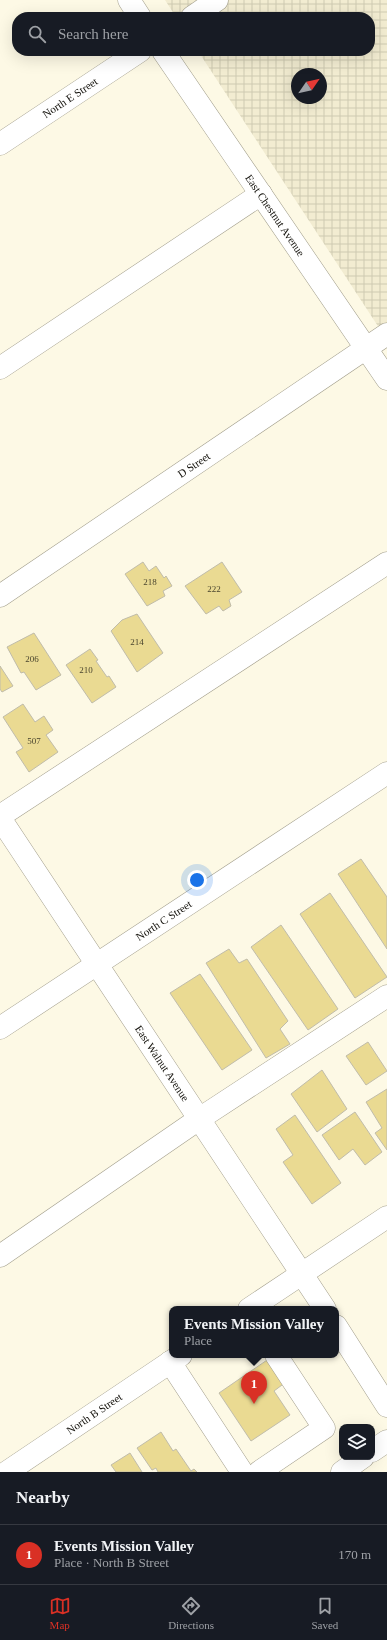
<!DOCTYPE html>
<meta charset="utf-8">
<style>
:root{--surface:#171b24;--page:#20242c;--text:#f1f3f6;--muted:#9ea1a6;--line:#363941;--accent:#d93025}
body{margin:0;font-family:"Times New Roman",serif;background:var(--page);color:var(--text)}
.controls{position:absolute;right:12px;bottom:12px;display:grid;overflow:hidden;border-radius:8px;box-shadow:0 4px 16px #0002}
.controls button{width:36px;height:36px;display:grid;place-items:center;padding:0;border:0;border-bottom:1px solid var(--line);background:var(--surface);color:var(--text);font:20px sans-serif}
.compass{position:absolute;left:291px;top:68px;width:36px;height:36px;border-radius:50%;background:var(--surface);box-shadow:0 4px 16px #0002;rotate:56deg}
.you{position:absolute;left:197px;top:880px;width:14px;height:14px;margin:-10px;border:3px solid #fff;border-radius:50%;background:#1a73e8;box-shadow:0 0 0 6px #1a73e833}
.badge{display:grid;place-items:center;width:26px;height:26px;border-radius:50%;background:var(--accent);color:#fff;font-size:13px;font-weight:700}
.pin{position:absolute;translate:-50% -33px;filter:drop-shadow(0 1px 2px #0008)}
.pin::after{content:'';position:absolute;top:21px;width:14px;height:12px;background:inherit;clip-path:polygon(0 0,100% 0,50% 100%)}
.popup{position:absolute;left:169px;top:1306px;width:170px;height:52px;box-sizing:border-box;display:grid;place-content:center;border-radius:8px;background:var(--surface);filter:drop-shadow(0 1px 3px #0005);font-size:13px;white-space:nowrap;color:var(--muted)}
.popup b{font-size:15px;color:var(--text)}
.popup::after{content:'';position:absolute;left:50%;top:100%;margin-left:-8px;border:8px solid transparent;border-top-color:var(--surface)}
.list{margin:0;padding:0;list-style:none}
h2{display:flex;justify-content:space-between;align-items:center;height:52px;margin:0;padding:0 16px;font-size:17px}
h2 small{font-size:13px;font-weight:400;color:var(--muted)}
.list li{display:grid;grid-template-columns:26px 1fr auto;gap:12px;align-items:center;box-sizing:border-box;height:60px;padding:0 16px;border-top:1px solid var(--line)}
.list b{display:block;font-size:15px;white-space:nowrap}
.list p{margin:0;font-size:13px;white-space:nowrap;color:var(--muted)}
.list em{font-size:13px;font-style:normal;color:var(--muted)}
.icon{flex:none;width:22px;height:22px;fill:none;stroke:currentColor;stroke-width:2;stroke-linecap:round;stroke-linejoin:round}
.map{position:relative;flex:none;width:387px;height:1472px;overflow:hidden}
.search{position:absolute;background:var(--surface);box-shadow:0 4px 16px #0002;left:12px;right:12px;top:12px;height:44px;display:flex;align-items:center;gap:10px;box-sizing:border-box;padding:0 14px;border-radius:16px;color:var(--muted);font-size:15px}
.sheet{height:112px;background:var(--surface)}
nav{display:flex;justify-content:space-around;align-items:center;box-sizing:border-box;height:56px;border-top:1px solid var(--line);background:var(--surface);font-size:11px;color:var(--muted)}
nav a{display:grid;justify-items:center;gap:2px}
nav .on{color:var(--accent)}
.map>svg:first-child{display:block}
</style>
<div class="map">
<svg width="387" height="1472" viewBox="0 0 387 1472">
<defs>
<pattern id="industrial-grid" width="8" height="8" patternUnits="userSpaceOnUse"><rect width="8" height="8" fill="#f2ecd1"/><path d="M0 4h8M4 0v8" fill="none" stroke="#cfcab2"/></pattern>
</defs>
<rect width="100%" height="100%" fill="#fdf9e5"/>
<path fill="url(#industrial-grid)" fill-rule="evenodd" d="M165,0H387V340L198,51H370V17H176ZM297,74H321V98H297Z"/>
<g fill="#eada92" stroke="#c0bcaa">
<path d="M143,562L149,571L156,566L164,578L166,576L172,586L163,591L165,596L147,606L125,574Z"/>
<path d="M222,562L242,592L229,600L231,606L223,611L219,606L206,614L185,586Z"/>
<path d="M137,614L163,653L137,672L111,631L122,620Z"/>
<path d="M34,633L61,675L36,690L24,672L21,673L7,647Z"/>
<path d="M90,649L98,660L96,661L107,677L109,676L116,687L92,703L66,665Z"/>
<path d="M0,666L13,686L2,692L0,689Z"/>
<path d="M23,704L35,722L44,716L53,730L46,735L58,752L29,772L16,752L23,748L3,717Z"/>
<path d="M361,859L387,897V949L338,874Z"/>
<path d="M330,893L387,977L355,998L300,914Z"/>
<path d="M281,925L338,1009L308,1030L251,947Z"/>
<path d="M229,949L239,963L247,959L288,1021L280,1029L290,1044L266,1058L206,963Z"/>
<path d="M200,974L252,1050L222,1070L170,993Z"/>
<path d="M368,1042L387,1071L366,1085L346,1056Z"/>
<path d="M322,1070L347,1109L317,1132L291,1094Z"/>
<path d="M387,1089V1150L375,1133L382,1128L366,1102Z"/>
<path d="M355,1112L382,1152L365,1165L353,1149L339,1160L322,1135Z"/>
<path d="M295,1115L341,1183L312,1204L283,1162L293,1155L276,1129Z"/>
<path d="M270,1358L286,1382L274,1391L290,1415L251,1441L219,1393Z"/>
<path d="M161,1432L173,1451L176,1449L191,1471L194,1469L197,1472H158L156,1468L152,1470L137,1448Z"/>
<path d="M130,1453L142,1472H116L111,1465Z"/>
</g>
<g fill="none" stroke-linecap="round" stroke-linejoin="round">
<g stroke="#a29e8c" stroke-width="23">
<g id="minor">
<path d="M129,0L140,17"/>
<path d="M192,17L217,0"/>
<path id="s1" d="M163,51L387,379"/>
<path id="s2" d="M0,144L140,51"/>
<path d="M0,368L261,194"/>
<path id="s3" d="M0,596L387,334"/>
<path d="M0,816L387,563"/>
<path id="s4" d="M0,818L325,1309"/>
<path id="s5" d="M0,1028L387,773"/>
<path d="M0,1256L199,1119L387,996"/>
<path d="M249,1309L387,1217"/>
<path d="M336,1326L387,1406"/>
<path d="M170,1362L242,1472"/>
<path d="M372,1451L387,1441"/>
<path id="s6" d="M7,1472L181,1355"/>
<path d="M259,1472L324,1428L276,1355"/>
<path d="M342,1472L363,1457"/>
</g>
</g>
<use href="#minor" stroke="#fff" stroke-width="22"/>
</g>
<g text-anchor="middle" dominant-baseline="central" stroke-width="3" stroke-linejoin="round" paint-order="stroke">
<g font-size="9" fill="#4a452e">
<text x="150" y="582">218</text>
<text x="214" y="589">222</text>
<text x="137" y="642">214</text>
<text x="32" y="659">206</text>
<text x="86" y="670">210</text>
<text x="34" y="741">507</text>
</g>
<g font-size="11" fill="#15130d" stroke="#fff">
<text stroke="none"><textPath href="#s2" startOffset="84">North E Street</textPath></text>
<text stroke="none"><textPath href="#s1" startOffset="199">East Chestnut Avenue</textPath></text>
<text stroke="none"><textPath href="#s3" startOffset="234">D Street</textPath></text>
<text stroke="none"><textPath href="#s5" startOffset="196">North C Street</textPath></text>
<text stroke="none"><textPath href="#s4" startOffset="294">East Walnut Avenue</textPath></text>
<text stroke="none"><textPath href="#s6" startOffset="105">North B Street</textPath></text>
</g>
</g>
</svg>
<div class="controls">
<button><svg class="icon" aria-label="layers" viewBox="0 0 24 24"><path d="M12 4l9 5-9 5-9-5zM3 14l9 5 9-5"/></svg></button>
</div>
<svg class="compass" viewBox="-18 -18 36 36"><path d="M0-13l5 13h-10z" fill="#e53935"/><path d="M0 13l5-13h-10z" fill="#9ea1a6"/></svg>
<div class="you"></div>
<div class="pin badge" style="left:254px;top:1404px">1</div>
<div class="popup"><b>Events Mission Valley</b>Place</div>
<div class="search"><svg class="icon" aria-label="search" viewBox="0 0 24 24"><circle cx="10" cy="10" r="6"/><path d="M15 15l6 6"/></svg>Search here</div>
</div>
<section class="sheet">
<h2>Nearby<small></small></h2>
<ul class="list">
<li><span class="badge">1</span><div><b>Events Mission Valley</b><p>Place · North B Street</p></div><em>170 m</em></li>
</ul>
</section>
<nav>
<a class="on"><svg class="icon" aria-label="map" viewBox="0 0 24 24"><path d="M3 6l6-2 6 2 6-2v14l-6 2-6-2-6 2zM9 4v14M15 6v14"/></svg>Map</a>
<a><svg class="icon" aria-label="directions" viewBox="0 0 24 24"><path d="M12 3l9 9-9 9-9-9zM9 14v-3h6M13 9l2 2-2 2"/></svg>Directions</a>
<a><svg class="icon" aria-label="saved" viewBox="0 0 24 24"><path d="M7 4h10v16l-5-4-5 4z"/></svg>Saved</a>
</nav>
